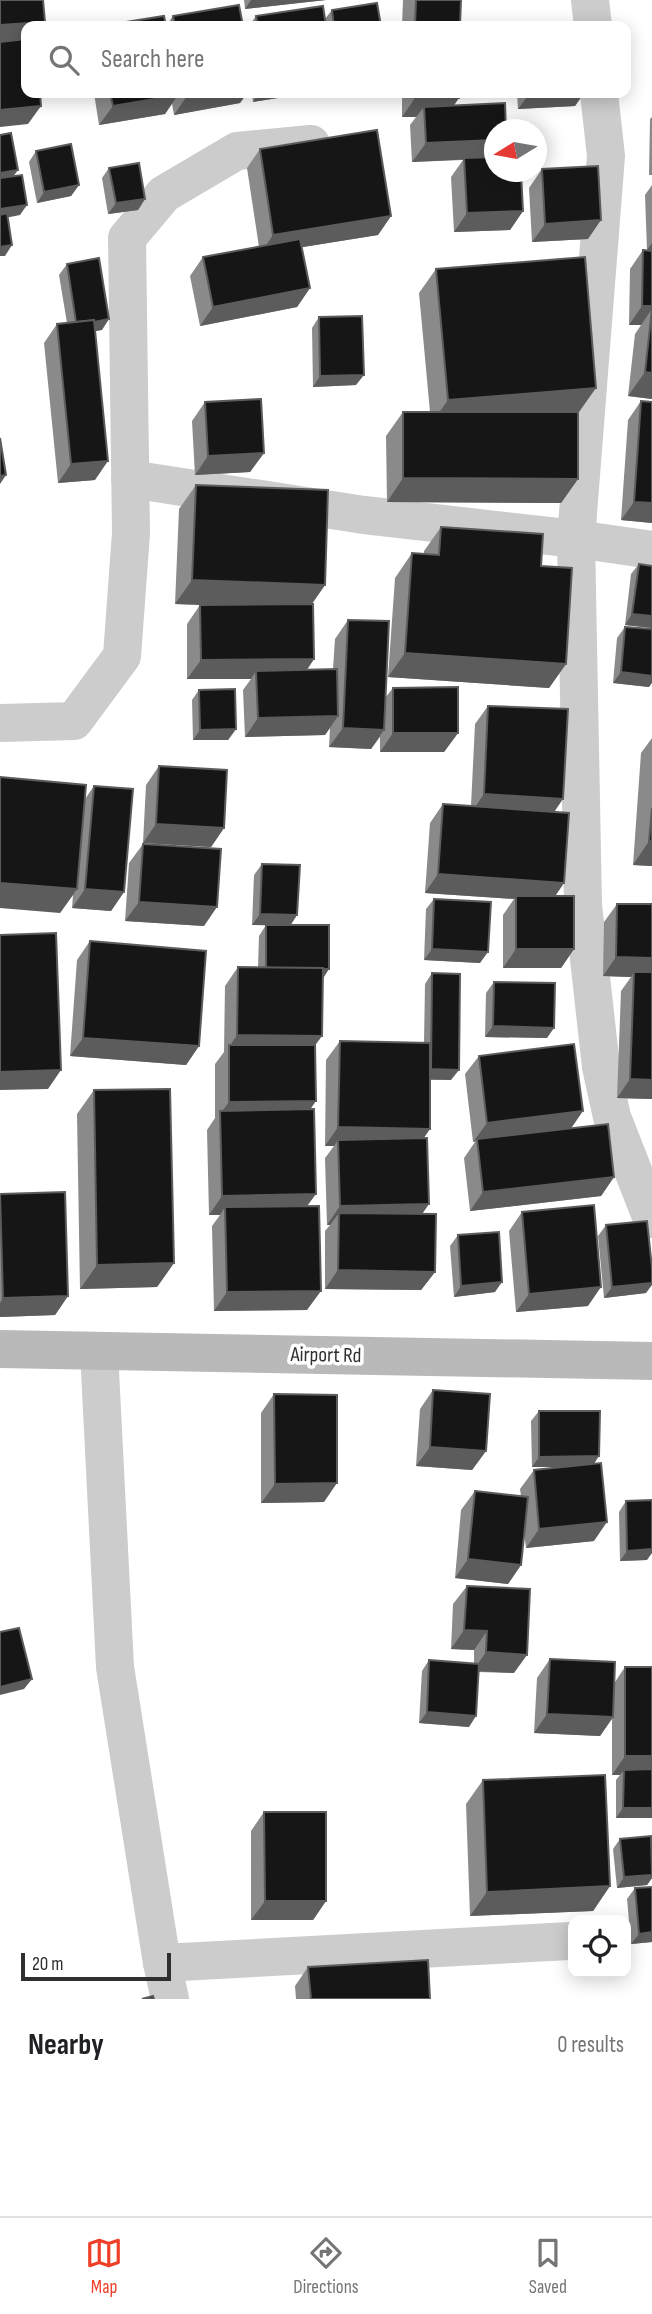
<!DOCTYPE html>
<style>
:root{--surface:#fff;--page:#f2f2f2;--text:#202124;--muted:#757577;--line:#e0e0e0;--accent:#ef3f28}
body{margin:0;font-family:"Sofia Sans Condensed",sans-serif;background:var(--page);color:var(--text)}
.controls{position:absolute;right:21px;bottom:21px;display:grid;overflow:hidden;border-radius:14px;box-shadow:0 4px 18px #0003}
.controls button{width:63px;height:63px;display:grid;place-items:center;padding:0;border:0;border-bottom:2px solid var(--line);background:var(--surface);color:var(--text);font:35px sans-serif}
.compass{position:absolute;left:484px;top:119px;width:63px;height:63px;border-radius:50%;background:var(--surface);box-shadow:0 4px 18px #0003;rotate:259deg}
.scale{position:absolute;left:21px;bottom:18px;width:150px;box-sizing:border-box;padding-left:7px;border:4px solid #2f2f2f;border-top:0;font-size:19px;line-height:24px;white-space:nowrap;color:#2f2f2f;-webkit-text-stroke:5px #fff;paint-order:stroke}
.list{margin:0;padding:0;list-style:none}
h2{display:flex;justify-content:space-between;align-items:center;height:91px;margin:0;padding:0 28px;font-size:30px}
h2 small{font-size:23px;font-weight:400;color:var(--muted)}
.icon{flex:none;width:38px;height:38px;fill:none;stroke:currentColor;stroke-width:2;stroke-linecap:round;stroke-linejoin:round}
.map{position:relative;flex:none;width:652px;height:1999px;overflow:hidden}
.search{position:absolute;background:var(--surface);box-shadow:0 4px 18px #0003;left:21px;right:21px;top:21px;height:77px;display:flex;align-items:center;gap:18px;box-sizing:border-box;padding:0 24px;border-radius:14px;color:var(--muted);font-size:26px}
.sheet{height:217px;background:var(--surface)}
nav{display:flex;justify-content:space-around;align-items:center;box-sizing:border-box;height:98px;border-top:2px solid var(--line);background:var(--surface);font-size:19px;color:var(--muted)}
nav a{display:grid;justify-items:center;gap:4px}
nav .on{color:var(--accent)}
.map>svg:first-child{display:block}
</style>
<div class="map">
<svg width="652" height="1999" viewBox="0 0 652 1999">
<rect width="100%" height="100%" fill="#fff"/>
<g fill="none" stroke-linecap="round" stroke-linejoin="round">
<g stroke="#ccc" stroke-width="38">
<path d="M590,0L593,26"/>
<path d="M599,93L606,156L576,539L583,905L601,1067L612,1117L652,1219"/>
<path d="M130,479L364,515L576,539L652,550"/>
<path d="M0,723L74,721L122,656L131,533L127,238L164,194L237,151L311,144"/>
<path d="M99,1351L115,1667L162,1963L170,1999"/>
<path d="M162,1963L570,1941"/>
</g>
<path stroke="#b9b9b9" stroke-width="38" d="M0,1349L652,1361"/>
</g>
<g fill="#8a8a8a">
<path d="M244,0H326L245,9Z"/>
<path d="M403,0H461L460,26H402Z"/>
<path d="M332,10L381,26H249L256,16L325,19Z"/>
<path d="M173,16L243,26H166Z"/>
<path d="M94,93H247L240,103L174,115L172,103L165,114L99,125Z"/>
<path d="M252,93H309L253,102Z"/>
<path d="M402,93H460L454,105L494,130V157L523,211L510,230L454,232L451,177L463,160L412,162L410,125L416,117H402Z"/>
<path d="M517,93H584L575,106L518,109Z"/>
<path d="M652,117V175H649L650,119Z"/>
<path d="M260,149L391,216L378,235L302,247L310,288L297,307L200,326L190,276L203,257L259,247L247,168Z"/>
<path d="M36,151L79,185L71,196L37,203L29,162Z"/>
<path d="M109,168L145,199L138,210L108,214L102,178Z"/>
<path d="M542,169L588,239L532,242L529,188Z"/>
<path d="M652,185V399L628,396L635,334L641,325H629L630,269L643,250H647L645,195Z"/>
<path d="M67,264L102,330L95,331V480L58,483L44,343L57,324L67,323L59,275Z"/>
<path d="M436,269L579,412H576L578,479L561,503L387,502L386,436L403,412H430L419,293Z"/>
<path d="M319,317L356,385L313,387L312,328Z"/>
<path d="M641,401L652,402V523L621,520L628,420Z"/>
<path d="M205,402L264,453L250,472L195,475L192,421Z"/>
<path d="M196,485L325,585L312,604L314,659L307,670L333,669L335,639L348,620L385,698L393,688L458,733L444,752H380V737L371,749L329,747L330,728L325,735L245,737L243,690L251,679H187V624L200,605H207L175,604L179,509Z"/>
<path d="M441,527L541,566L566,664L549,688L388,677L395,578L412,553L424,554V551Z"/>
<path d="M639,564L652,628L625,625L631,574Z"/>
<path d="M625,627L649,687L613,683L617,638Z"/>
<path d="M199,690L236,729L228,740H193L192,700Z"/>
<path d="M488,706L554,812L564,883L555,896L574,949L561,968H503V915L514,899L425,893L430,823L443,804L471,806L475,724Z"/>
<path d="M652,738V866L633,865L641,753Z"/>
<path d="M159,766L224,828L211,847L143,843L146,785Z"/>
<path d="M94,786L124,892L111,911L72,908L73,895L60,913L85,799Z"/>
<path d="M143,844L204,926L125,921L129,863Z"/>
<path d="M262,864L297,915L290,925L323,978L315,1045L310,1109L308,1206L307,1310L214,1311L212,1226L220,1215H209L207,1130L215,1118V1064L224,1052L225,986L238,967H258L259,936L266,925H269H252L254,875Z"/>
<path d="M434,899L480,963L424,960L426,909Z"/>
<path d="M617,904H652V1099L617,1098L621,991L631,977L603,976L604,922Z"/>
<path d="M90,941L199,1046L186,1065L70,1056L77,960Z"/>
<path d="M432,973L451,1080H430L423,1138V1214L435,1272L421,1290L325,1289V1231L330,1225H327L325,1158L334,1146H325L326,1060L340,1041L424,1043L425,984Z"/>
<path d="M494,982L547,1038L485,1037L486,993Z"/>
<path d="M479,1056L571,1128L614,1177L601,1196L470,1211L464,1158L475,1142H473L465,1074Z"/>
<path d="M94,1090L174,1263L157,1287L80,1289L77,1114Z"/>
<path d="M0,1194L68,1296L55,1315L0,1317Z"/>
<path d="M522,1212L588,1306L516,1312L509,1231Z"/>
<path d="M606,1225L646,1293L604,1298L598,1236Z"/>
<path d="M458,1235L495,1292L454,1297L450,1246Z"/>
<path d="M433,1390L486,1451L472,1470L416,1466L420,1409Z"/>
<path d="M274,1394L324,1502L261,1503V1413Z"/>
<path d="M539,1411L594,1464V1541L526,1548L524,1532L521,1565L508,1584L455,1578L461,1510L475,1491L521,1496L520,1489L534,1470L560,1467H532L531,1421Z"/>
<path d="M626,1501L647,1560L620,1561L619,1512Z"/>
<path d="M467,1586L514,1673L478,1672L469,1727L419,1723L422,1671L429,1660L474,1664V1650L451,1649L453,1604Z"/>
<path d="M550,1659L615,1682L625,1667L652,1818H616V1780L620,1775H612V1719L600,1736L534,1733L537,1678Z"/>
<path d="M483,1780L610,1886L593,1911L470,1916L466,1804Z"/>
<path d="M264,1812L326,1901L313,1920H251V1831Z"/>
<path d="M620,1839L652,1847V1878L647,1885L617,1888L613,1849Z"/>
<path d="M635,1888L652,1942L631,1944L627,1899Z"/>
<path d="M308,1967L430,1999H296L295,1986Z"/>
</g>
<g fill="#5c5c5c">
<path d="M251,0H326L245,9Z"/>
<path d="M45,22L42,26H26V46L0,48V25Z"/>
<path d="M205,93H247L240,103L174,115L187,96Z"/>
<path d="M259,93H309L253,102Z"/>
<path d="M530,93H584L575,106L518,109Z"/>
<path d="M178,95L165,114L99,125L113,106Z"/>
<path d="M415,98H459L446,117L424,107L416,117H402Z"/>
<path d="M41,106L28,124L0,127V110Z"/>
<path d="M494,140V156L493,158L412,162L426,143Z"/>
<path d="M18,170L10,181L0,183V173Z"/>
<path d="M79,185L71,196L37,203L44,192Z"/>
<path d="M145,199L138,210L108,214L116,203Z"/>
<path d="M27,205L20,215L0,219V209Z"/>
<path d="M523,211L510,230L454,232L467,213Z"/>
<path d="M391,216L378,235L260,254L273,235Z"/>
<path d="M601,220L588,239L532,242L545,224Z"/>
<path d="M652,243V250H647Z"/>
<path d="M12,245L5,256H0V247Z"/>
<path d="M310,288L297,307L200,326L213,307Z"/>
<path d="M642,306H652V325V309L641,325H629Z"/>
<path d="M109,319L102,330L70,335L77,325Z"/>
<path d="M645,372L652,373V399L628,396Z"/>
<path d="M364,375L356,385L313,387L320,376Z"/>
<path d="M596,388L579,412L431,424L448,400Z"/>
<path d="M264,453L250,472L195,475L208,456Z"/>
<path d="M108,461L95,480L58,483L71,464Z"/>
<path d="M6,475L0,484V476Z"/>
<path d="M403,478L578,479L561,503L387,502Z"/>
<path d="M634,502L652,503V523L621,520Z"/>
<path d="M192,580L325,585L308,609L175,604Z"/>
<path d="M632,614L652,616V628L625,625Z"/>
<path d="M405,653L566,664L549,688L388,677Z"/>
<path d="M314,659L301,678L256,671L251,679H187L201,660Z"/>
<path d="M621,672L652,676V683L649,687L613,683Z"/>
<path d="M338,716L325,735L245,737L258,718Z"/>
<path d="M343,728L384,730L371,749L329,747Z"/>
<path d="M236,729L228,740H193L200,730Z"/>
<path d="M393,733H458L444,752H380Z"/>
<path d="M484,794L563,799L550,818L471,813Z"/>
<path d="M156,824L224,828L211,847L143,843Z"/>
<path d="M649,841H652V866L633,865Z"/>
<path d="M438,874L564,883L551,902L516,896L514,899L425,893Z"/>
<path d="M0,883L77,889L60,913L0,908Z"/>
<path d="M85,889L124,892L111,911L72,908Z"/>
<path d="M139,902L217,907L204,926L125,921Z"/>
<path d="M260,914L297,915L290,926L252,925Z"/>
<path d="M432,949L488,952L480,963L424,960Z"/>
<path d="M516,949H574L561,968H503Z"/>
<path d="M616,957L652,958V977L634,972L631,977L603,976Z"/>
<path d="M266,968L329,969L322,980Z"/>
<path d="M493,1026L554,1028L547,1038L485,1037Z"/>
<path d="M237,1035L322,1036L308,1055L229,1047Z"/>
<path d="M83,1038L199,1046L186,1065L70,1056Z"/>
<path d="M431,1069L459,1070L451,1080L424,1079Z"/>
<path d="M61,1070L48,1089L0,1090V1072Z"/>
<path d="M630,1079L652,1080V1099L617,1098Z"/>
<path d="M316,1101L303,1120L220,1114L229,1102Z"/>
<path d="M583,1111L570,1130L477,1139L473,1142L487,1123Z"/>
<path d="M338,1127L430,1129L417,1148L338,1140L334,1146H325Z"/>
<path d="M614,1177L601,1196L470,1211L483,1192Z"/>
<path d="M316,1194L302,1213L225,1207L220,1215H209L222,1196Z"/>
<path d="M429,1204L416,1223L339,1213L330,1225H327L340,1206Z"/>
<path d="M174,1263L157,1287L80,1289L97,1265Z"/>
<path d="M338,1270L435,1272L421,1290L325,1289Z"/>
<path d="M502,1282L495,1292L454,1297L461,1286Z"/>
<path d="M652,1283V1285L646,1293L604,1298L612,1287Z"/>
<path d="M601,1287L588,1306L516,1312L529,1294Z"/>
<path d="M321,1291L307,1310L214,1311L227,1292Z"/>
<path d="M68,1296L55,1315L0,1317V1303L3,1298Z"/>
<path d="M430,1447L486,1451L472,1470L416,1466Z"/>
<path d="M599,1456L592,1467H532L539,1457Z"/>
<path d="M337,1483L324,1502L261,1503L275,1484Z"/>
<path d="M607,1522L594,1541L526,1548L539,1529Z"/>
<path d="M652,1549V1553L647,1560L620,1561L627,1551Z"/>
<path d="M468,1559L521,1565L508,1584L455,1578Z"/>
<path d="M464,1630L487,1631L474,1650L451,1649Z"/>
<path d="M486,1652L527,1655L514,1673L473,1671Z"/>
<path d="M32,1679L24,1689L0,1695V1687Z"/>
<path d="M427,1712L476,1716L469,1727L419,1723Z"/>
<path d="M547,1714L613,1717L600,1736L534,1733Z"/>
<path d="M625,1756H652V1775L624,1770L620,1775H612Z"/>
<path d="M623,1808H652V1818H616Z"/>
<path d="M652,1875V1878L647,1885L617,1888L624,1877Z"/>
<path d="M610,1886L593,1911L470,1916L487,1892Z"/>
<path d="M265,1901H326L313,1920H251Z"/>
<path d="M652,1932V1942L631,1944L639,1934Z"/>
</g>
<g fill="#161616" stroke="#5c5c5c" stroke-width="2">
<path d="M0,0H43L45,22L0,25Z"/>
<path d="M416,0H461L460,26H415Z"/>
<path d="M377,3L381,26H334L332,10Z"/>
<path d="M239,5L243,26H175L173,16Z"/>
<path d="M323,6L326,26H258L256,16Z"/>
<path d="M164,16L166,26H101Z"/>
<path d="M26,39V93H40L41,106L0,110V42Z"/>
<path d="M110,93H177L178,95L113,106Z"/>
<path d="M187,93H205L187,96Z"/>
<path d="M415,93H460L459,98H415Z"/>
<path d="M505,103L506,130H494V140L426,143L424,107Z"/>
<path d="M377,130L391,216L273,235L260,149Z"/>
<path d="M11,133L18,170L0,173V135Z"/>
<path d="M71,144L79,185L44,192L36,151Z"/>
<path d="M494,157V172H521L523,211L467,213L464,158Z"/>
<path d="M139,163L145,199L116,203L109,168Z"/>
<path d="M598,166L601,220L545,224L542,169Z"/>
<path d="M22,175L27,205L0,209V178Z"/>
<path d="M7,213L12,245L0,247V215Z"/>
<path d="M300,239L310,288L213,307L203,257Z"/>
<path d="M643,250L652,251V306H642Z"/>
<path d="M585,257L596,388L448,400L436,269Z"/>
<path d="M99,258L109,319L94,322V320L76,322L67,264Z"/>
<path d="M652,309V373L645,372Z"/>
<path d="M362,316L364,375L320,376L319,317Z"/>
<path d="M94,320L108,461L71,464L57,324Z"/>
<path d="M261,399L264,453L208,456L205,402Z"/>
<path d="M641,401L652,402V503L634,502Z"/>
<path d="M403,412H578V479L403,478Z"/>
<path d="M0,438L6,475L0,476Z"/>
<path d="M196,485L328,490L325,585L192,580Z"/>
<path d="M441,527L543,534L541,566L572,568L566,664L405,653L412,553L439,555Z"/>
<path d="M639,564L652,566V616L632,614Z"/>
<path d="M313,604L314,659L201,660L200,605Z"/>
<path d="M348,620L389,621L384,730L343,728Z"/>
<path d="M625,627L652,629V676L621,672Z"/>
<path d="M337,669L338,716L258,718L256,671Z"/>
<path d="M458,687V733H393V688Z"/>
<path d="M235,689L236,729L200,730L199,690Z"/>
<path d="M488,706L568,709L563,799L484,794Z"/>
<path d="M159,766L227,770L224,828L156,824Z"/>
<path d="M0,777L86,785L77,889L0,883Z"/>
<path d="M94,786L133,789L124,892L85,889Z"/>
<path d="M443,804L569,813L564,883L438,874Z"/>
<path d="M652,808V841H649Z"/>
<path d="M143,844L221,849L217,907L139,902Z"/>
<path d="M262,864L300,865L297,915L260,914Z"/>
<rect x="516" y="896" width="58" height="53"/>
<path d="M434,899L491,902L488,952L432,949Z"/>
<path d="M617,904H652V958L616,957Z"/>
<path d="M266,925H329V969L266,968Z"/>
<path d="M56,933L61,1070L0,1072V935Z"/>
<path d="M90,941L206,951L199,1046L83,1038Z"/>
<path d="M238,967L323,968L322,1036L237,1035Z"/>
<path d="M634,972H652V1080L630,1079Z"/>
<path d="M432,973L460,974L459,1070L431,1069Z"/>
<path d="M494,982L555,983L554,1028L493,1026Z"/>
<path d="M340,1041L430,1043V1129L338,1127Z"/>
<path d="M574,1044L583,1111L487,1123L479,1056Z"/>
<path d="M229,1045H315L316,1101L229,1102Z"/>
<path d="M170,1089L174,1263L97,1265L94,1090Z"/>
<path d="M314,1109L316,1194L222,1196L220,1111Z"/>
<path d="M608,1124L614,1177L483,1192L477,1139Z"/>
<path d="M427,1138L429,1204L340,1206L338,1140Z"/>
<path d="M65,1192L68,1296L3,1298L0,1194Z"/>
<path d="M594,1205L601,1287L529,1294L522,1212Z"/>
<path d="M319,1206L321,1291L227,1292L225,1207Z"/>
<path d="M339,1213L436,1214L435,1272L338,1270Z"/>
<path d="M647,1221L652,1268V1283L612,1287L606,1225Z"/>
<path d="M499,1232L502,1282L461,1286L458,1235Z"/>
<path d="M433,1390L490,1394L486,1451L430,1447Z"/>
<path d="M274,1394L337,1395V1483L275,1484Z"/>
<path d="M539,1411H600L599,1456L539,1457Z"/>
<path d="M601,1463L607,1522L539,1529L534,1470Z"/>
<path d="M475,1491L528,1497L521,1565L468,1559Z"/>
<path d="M652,1500V1549L627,1551L626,1501Z"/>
<path d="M467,1586L530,1589L527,1655L486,1652L487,1631L464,1630Z"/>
<path d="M19,1628L32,1679L0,1687V1632Z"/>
<path d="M550,1659L615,1662L613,1717L547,1714Z"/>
<path d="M429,1660L479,1664L476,1716L427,1712Z"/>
<rect x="625" y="1667" width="27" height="89"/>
<path d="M652,1769V1808H623L624,1770Z"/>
<path d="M605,1775L610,1886L487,1892L483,1780Z"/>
<path d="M264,1812H326V1901H265Z"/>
<path d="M651,1836L652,1875L624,1877L620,1839Z"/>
<path d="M652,1887V1932L639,1934L635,1888Z"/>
<path d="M428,1960L430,1999H311L308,1967Z"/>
<path d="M153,1996L154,1999H142Z"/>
</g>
<g text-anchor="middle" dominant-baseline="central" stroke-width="7" stroke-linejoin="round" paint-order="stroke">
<g font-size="21" fill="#2f2f2f" stroke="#fff">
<text transform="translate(326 1355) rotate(1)">Airport Rd</text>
</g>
</g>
</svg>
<div class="controls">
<button><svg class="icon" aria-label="locate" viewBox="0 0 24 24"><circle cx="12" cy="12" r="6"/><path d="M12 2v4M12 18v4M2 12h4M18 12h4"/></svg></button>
</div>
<svg class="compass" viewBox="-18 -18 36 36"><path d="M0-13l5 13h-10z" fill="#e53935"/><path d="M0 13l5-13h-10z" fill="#757577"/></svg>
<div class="scale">20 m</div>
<div class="search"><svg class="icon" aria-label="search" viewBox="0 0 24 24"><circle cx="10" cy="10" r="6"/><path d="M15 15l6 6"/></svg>Search here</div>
</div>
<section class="sheet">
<h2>Nearby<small>0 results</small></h2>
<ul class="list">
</ul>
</section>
<nav>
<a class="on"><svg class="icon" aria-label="map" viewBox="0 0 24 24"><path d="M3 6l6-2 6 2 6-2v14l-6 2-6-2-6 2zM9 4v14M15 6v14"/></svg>Map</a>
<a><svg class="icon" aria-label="directions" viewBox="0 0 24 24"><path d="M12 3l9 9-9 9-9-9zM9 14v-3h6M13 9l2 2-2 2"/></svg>Directions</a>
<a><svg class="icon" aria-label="saved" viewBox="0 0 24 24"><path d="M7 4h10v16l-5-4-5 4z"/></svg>Saved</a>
</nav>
